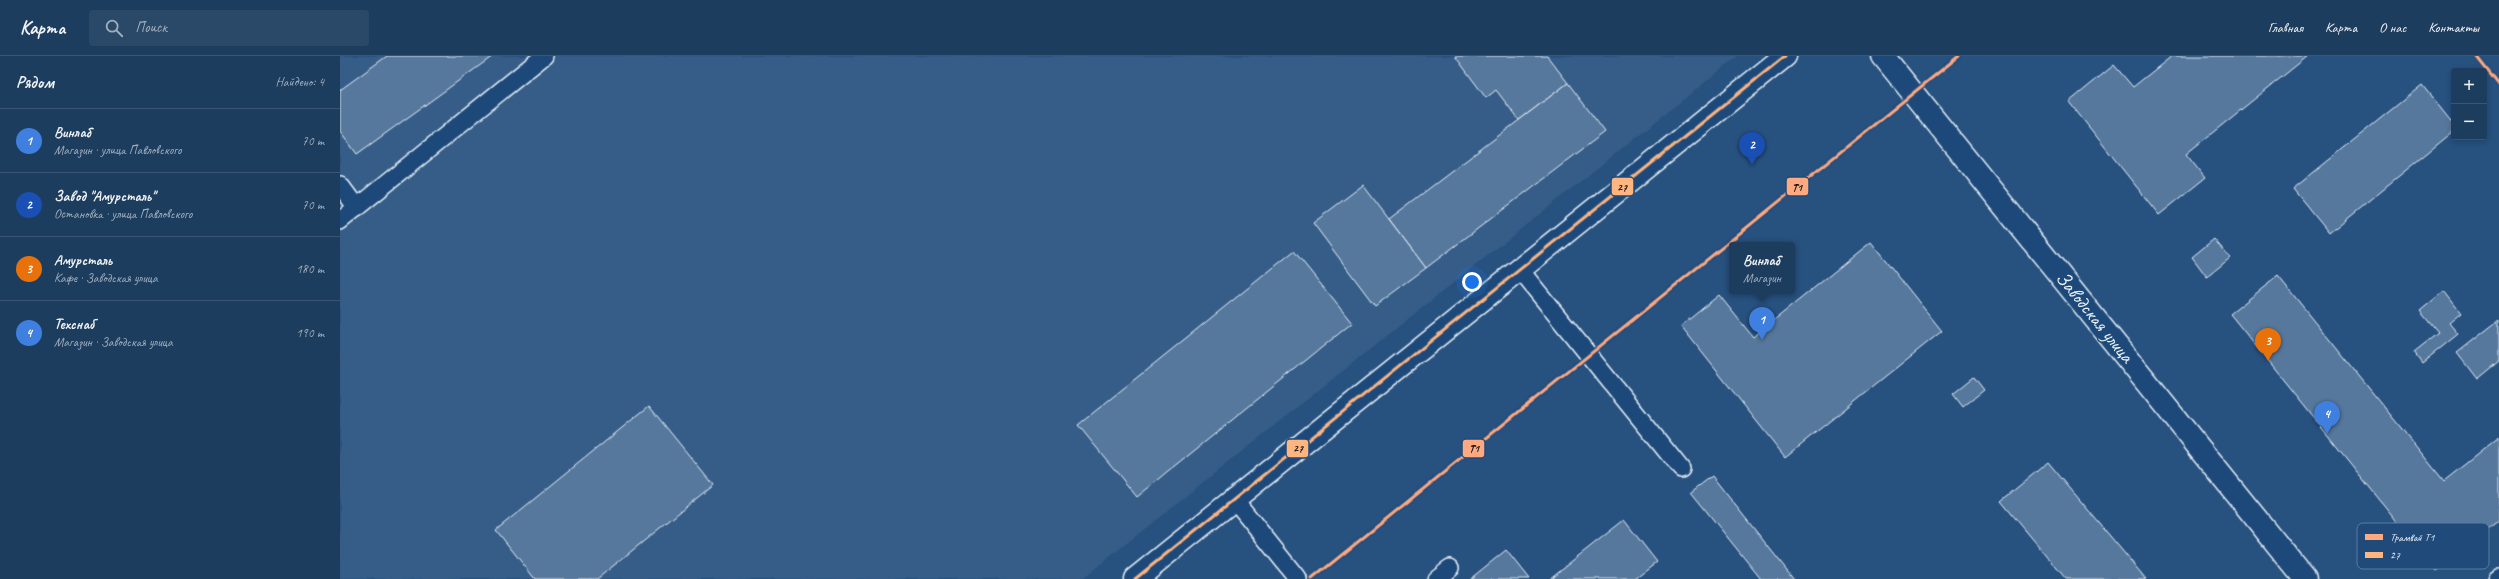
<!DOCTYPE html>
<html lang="ru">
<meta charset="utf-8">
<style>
:root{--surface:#1d3d5f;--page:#2a4868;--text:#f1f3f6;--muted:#a0aebd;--line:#3b5674;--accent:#8abfa5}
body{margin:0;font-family:Caveat,sans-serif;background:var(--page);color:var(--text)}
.controls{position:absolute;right:12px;top:12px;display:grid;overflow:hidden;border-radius:4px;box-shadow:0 2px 6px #0003}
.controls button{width:36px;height:36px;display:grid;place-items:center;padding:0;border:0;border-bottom:1px solid var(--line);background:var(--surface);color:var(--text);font:20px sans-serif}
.you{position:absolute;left:1132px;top:226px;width:14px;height:14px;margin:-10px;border:3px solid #fff;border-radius:50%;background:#1a73e8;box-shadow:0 0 0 6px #1a73e833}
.badge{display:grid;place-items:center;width:26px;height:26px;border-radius:50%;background:var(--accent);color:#fff;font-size:13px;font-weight:700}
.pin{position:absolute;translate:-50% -33px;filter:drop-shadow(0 1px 2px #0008)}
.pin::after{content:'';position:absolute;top:21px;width:14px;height:12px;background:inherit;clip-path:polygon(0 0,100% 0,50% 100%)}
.popup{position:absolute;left:1389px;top:186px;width:66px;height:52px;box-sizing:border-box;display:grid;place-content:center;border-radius:4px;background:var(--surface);filter:drop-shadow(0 1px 3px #0005);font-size:13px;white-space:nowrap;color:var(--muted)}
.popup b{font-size:15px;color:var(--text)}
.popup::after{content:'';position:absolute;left:50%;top:100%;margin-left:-8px;border:8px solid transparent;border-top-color:var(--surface)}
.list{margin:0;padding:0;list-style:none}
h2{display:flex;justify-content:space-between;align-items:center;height:52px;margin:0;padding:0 16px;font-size:17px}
h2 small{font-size:13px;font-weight:400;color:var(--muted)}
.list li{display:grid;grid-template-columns:26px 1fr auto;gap:12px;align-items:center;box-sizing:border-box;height:64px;padding:0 16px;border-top:1px solid var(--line)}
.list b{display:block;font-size:15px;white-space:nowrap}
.list p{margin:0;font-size:13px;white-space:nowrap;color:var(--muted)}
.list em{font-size:13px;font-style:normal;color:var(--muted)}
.icon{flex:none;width:22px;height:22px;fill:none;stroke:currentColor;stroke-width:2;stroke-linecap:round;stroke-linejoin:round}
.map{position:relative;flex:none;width:2159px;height:523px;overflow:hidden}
header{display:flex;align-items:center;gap:24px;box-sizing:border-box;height:56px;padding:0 20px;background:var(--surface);border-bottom:1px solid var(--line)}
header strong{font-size:19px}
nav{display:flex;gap:22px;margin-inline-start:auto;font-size:14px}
.search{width:280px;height:36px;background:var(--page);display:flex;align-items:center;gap:10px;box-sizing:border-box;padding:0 14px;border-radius:4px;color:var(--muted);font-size:15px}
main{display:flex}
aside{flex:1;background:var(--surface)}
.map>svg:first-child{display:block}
</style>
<header>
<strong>Карта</strong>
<div class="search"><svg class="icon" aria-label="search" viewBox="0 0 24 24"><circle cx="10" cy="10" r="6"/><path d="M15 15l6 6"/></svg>Поиск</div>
<nav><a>Главная</a><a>Карта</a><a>О нас</a><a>Контакты</a></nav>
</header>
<main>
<aside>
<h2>Рядом<small>Найдено: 4</small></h2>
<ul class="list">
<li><span class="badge" style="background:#3f7fe0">1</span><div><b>Винлаб</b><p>Магазин · улица Павловского</p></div><em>70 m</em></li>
<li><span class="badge" style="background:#1a4fb4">2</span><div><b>Завод &quot;Амурсталь&quot;</b><p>Остановка · улица Павловского</p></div><em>70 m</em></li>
<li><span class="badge" style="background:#e8710a">3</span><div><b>Амурсталь</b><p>Кафе · Заводская улица</p></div><em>180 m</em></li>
<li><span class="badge" style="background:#3f7fe0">4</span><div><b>Техснаб</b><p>Магазин · Заводская улица</p></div><em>190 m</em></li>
</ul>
</aside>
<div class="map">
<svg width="2159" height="523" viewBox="0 0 2159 523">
<rect width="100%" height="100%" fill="#27517f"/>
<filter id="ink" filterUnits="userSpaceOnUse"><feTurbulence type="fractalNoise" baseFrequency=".025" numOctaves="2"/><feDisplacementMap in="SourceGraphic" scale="8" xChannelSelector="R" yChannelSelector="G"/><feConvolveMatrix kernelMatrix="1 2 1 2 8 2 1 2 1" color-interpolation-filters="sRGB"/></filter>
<g filter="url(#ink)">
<path fill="#355d88" d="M0,0H1398L742,523H0Z"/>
<g fill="#57789d" stroke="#e8f1f8">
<path d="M47,0H153L17,98L0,75V34Z"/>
<path d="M1115,0H1207L1228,27L1179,64L1156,34L1146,42Z"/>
<path d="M1832,0H1968L1846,98L1865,122L1819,159L1729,46L1774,9L1793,31Z"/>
<path d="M1228,27L1265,76L1086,212L1049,163Z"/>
<path d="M2082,29L2114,69V75L1989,177L1953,133Z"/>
<path d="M1023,129L1086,212L1035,250L973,167Z"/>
<path d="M1874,183L1890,202L1867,221L1852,201Z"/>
<path d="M1531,186L1602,275L1445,401L1341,270L1379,239L1413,281Z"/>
<path d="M954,195L1012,267L797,441L738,369Z"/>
<path d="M1938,220L2104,425L2159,381V465L2097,515L1890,258Z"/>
<path d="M2104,235L2121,257L2109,267L2118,278L2082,307L2074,296L2098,277L2080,255Z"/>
<path d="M2159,264V305L2137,323L2117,297Z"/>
<path d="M1634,321L1644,334L1623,351L1613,338Z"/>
<path d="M309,350L373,429L257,523H195L156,474Z"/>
<path d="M1708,406L1806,523H1726L1661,445Z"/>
<path d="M1372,420L1454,523H1421L1351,436Z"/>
<path d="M1284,464L1317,506L1295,523H1209Z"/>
<path d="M1166,494L1189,523H1130Z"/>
</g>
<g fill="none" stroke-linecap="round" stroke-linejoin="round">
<g stroke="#e8f1f8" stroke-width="20">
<g id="lane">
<path d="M0,129L17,152"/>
<path d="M0,165L204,0"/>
<path d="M1180,214L1341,413"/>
<path d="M894,443L958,523"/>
<path d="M1096,523L1110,512"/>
<path d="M2157,523L2159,522"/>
</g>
</g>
<g stroke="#e8f1f8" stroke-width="25">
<g id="secondary">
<path d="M1543,0L1965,523"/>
<path d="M795,523L1445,0"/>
</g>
</g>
<use href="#lane" stroke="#1f4a7a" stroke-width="17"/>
<use href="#secondary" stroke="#1f4a7a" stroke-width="22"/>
<g stroke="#1f4a7a" stroke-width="6">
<path id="bus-1" d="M795,523L1445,0"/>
</g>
<use href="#bus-1" stroke="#ffb580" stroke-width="3"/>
<g stroke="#1f4a7a" stroke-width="6">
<g id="tram-1">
<path d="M2136,0L2159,29"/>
<path d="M972,523L1619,0"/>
</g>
</g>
<use href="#tram-1" stroke="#ffa980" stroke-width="3"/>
</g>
</g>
<g text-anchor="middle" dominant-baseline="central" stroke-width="3" stroke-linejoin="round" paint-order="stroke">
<g font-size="20" fill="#e8f1f8" stroke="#1f4a7a">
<text transform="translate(1755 261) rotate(51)">Заводская улица</text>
</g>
</g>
<rect x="2017" y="467" width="132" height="46" rx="6" fill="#1f4a7a" stroke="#5b7ca0" stroke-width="1"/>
<rect x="2025" y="478" width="18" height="6" fill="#ffa980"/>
<rect x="2025" y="496" width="18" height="6" fill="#ffb580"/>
<g font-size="11" fill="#e8f1f8">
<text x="2050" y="485">Трамвай T1</text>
<text x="2050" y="503">27</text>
</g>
<g stroke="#1f4a7a" stroke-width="1.5">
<rect x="1271" y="121" width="23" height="19" rx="4" fill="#ffb580"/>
<rect x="1446" y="121" width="23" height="19" rx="4" fill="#ffa980"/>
<rect x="946" y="383" width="23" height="19" rx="4" fill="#ffb580"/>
<rect x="1122" y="383" width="23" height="19" rx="4" fill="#ffa980"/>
</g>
<g font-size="11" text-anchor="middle" font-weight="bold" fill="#111">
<text x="1282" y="135">27</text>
<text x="1457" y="135">T1</text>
<text x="958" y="396">27</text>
<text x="1134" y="396">T1</text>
</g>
</svg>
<div class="controls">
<button>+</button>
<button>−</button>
</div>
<div class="you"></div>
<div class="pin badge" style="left:1422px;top:284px;background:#3f7fe0">1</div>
<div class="popup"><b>Винлаб</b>Магазин</div>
<div class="pin badge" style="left:1412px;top:109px;background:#1a4fb4">2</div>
<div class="pin badge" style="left:1928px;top:305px;background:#e8710a">3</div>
<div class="pin badge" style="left:1987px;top:378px;background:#3f7fe0">4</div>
</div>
</main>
